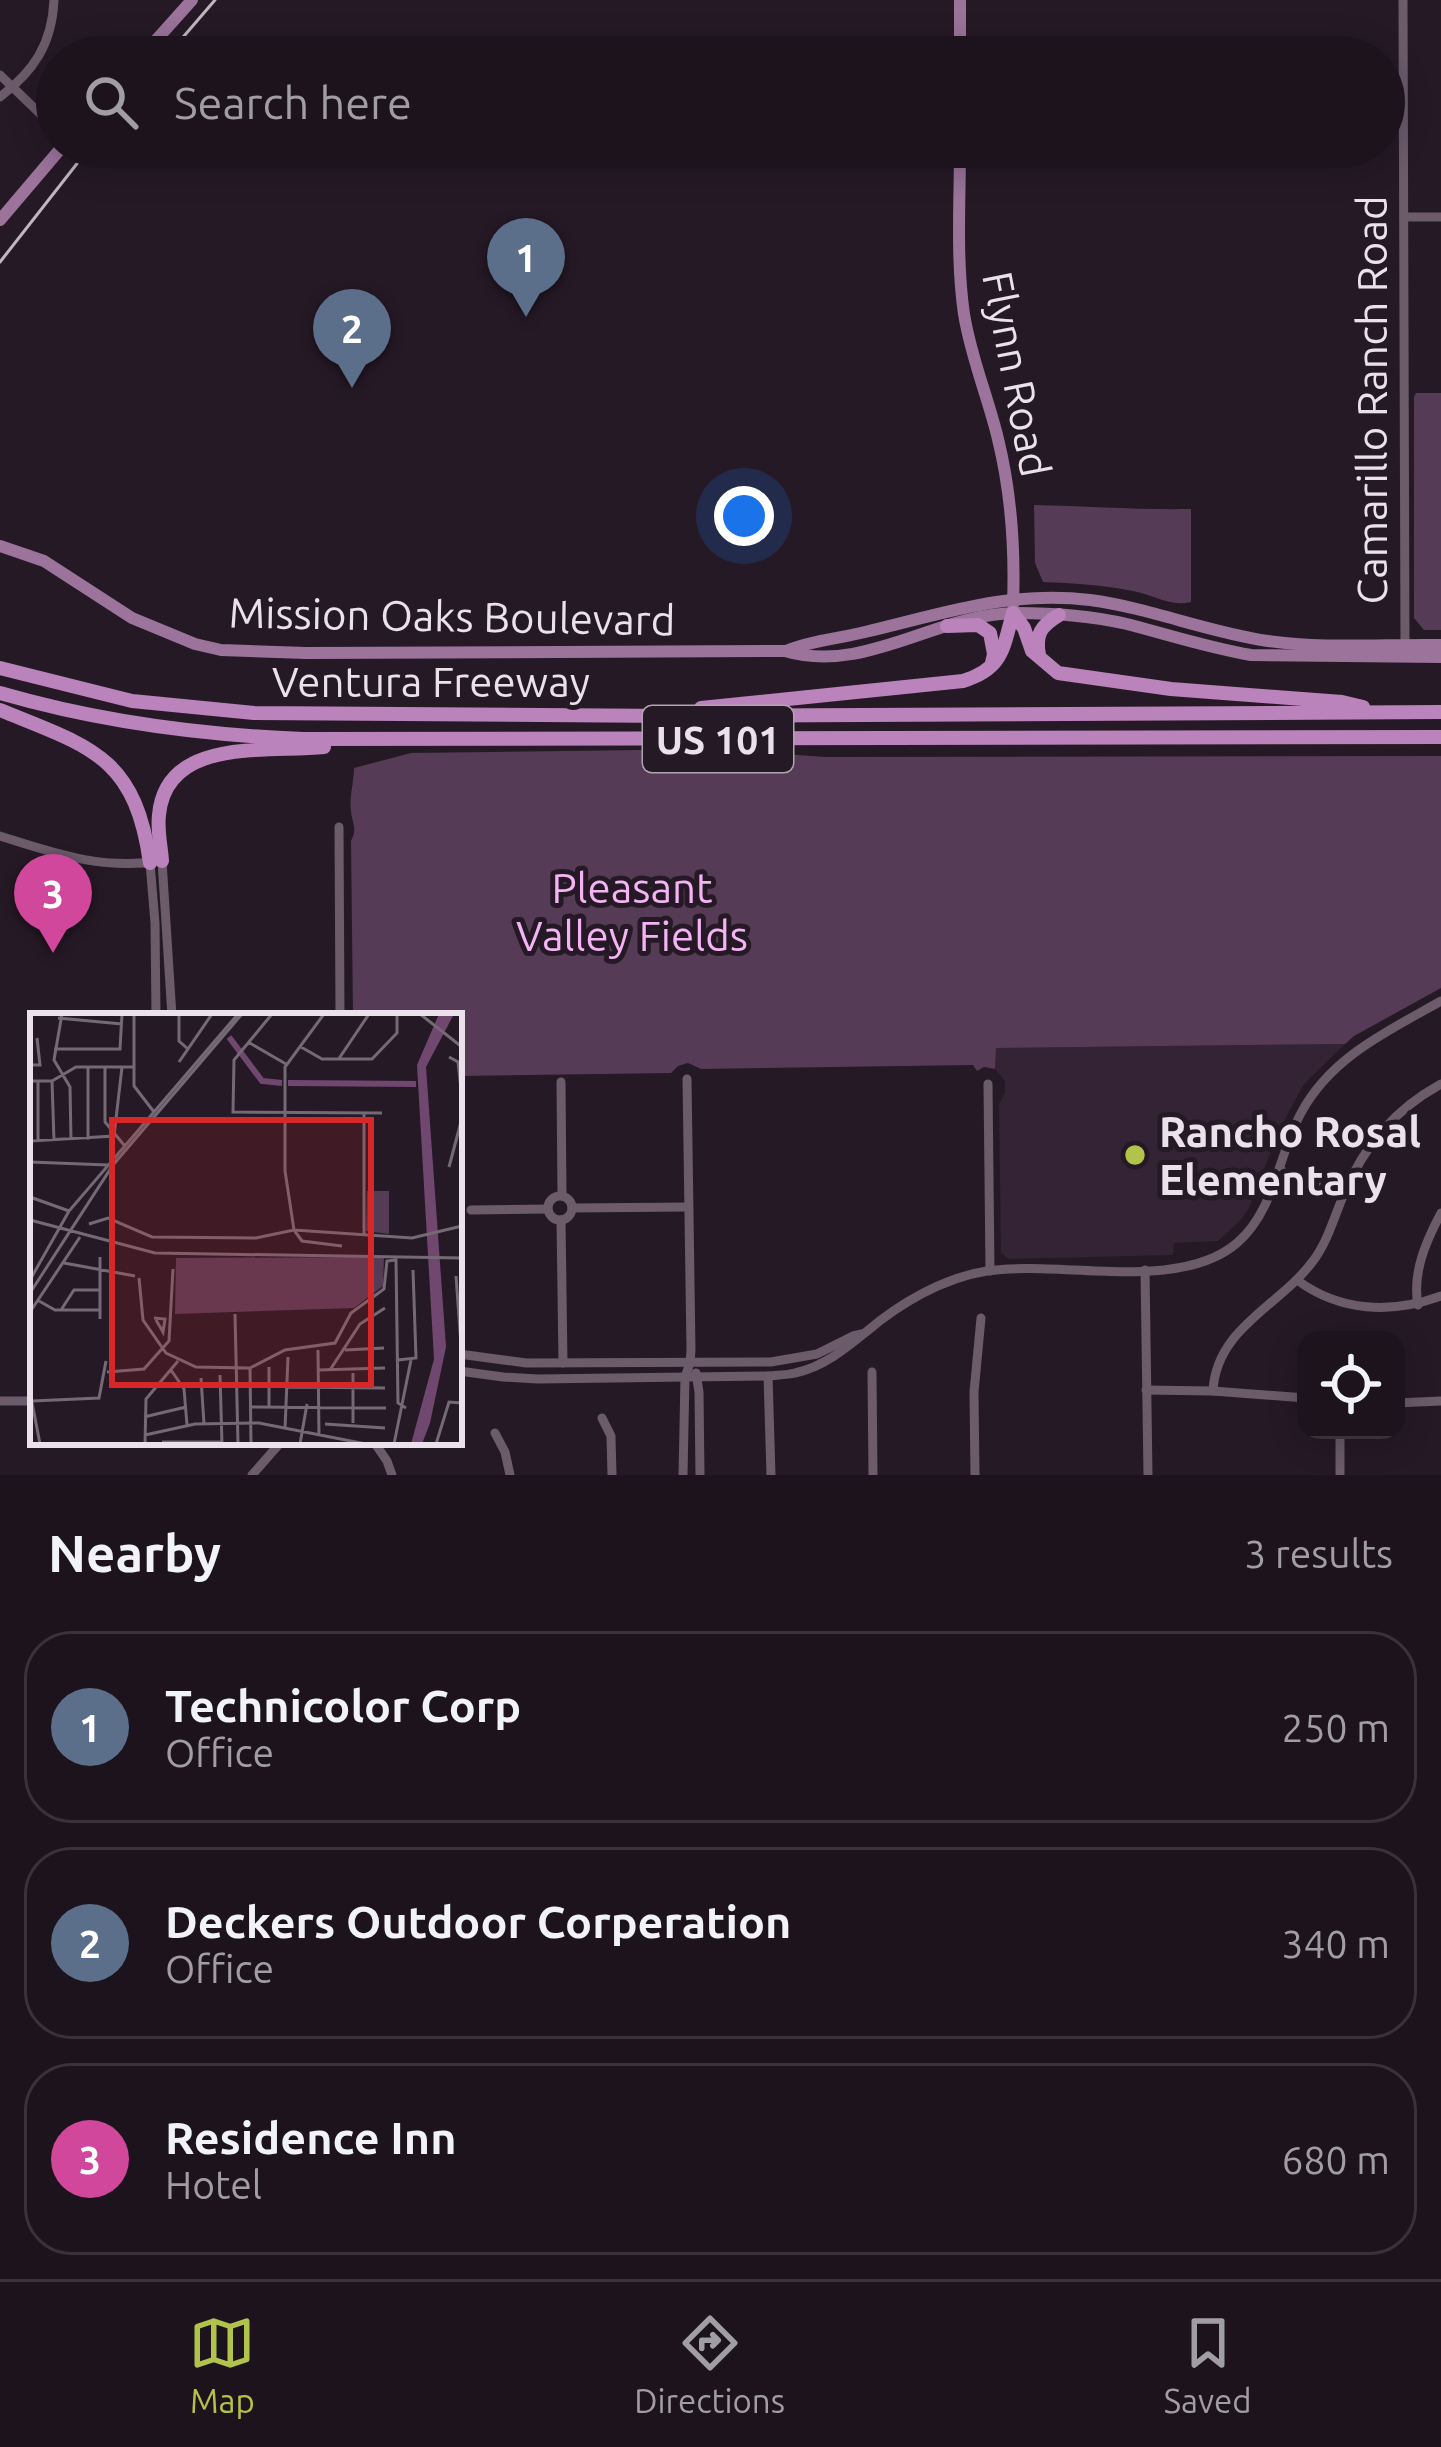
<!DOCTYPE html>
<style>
:root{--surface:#1c131c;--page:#251c25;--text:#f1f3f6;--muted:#a09ea3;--line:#3a323b;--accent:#b2c34c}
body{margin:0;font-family:Ubuntu,sans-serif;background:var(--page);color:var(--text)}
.controls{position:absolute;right:36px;bottom:36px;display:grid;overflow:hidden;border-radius:24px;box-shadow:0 6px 30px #0003}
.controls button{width:108px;height:108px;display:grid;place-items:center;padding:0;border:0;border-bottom:3px solid var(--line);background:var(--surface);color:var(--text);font:60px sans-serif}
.you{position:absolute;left:744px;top:516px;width:42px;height:42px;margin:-30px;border:9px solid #fff;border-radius:50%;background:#1a73e8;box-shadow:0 0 0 18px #1a73e833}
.badge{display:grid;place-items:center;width:78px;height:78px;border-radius:50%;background:var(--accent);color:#fff;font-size:39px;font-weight:700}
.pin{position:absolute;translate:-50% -99px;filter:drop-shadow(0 3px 6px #0008)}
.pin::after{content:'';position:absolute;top:63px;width:42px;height:36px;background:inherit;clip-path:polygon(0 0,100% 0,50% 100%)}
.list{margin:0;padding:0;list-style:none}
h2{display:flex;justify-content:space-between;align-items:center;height:156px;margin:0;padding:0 48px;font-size:51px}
h2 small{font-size:39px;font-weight:400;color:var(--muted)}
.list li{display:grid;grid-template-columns:78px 1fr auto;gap:36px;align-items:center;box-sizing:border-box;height:192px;margin:0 24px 24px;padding:0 24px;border:3px solid var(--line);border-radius:48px}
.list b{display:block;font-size:45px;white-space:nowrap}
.list p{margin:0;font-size:39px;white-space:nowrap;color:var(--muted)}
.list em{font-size:39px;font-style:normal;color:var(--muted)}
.icon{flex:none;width:66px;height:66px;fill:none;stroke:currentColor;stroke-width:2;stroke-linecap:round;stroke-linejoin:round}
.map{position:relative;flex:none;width:1441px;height:1475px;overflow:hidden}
.search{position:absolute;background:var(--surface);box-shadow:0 6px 30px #0003;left:36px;right:36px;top:36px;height:132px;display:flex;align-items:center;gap:30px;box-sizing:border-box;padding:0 42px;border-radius:66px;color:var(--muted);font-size:45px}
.sheet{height:804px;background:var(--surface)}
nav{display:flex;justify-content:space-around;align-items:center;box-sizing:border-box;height:168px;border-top:3px solid var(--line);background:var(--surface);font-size:33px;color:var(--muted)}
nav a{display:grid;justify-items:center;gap:6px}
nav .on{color:var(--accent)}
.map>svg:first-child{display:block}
</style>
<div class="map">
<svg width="1441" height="1475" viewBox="0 0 1441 1475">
<rect width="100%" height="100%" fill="#261926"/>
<path fill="#342334" d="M1345,1044L1304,1084L1280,1128L1249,1208L1239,1222L1218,1241L1174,1243L1173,1255L1009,1259L1001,1253L999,1104L1005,1093V1081L995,1069V1048Z"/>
<g fill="#563b56">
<path d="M1416,393H1441V630H1424L1414,618V397Z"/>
<path d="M1034,505C1087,506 1138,510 1191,509V602C1170,607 1154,595 1133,591C1103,585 1073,583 1043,582L1035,563Z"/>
<path d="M716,749L825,757L1441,756V988L1354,1036L1345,1044L996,1048L995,1069L984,1067L977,1071L973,1065L701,1069L688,1063L678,1066L671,1073L459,1076V1016H353L351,841C358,827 352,824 351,811C349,797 354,782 354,768L411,753Z"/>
</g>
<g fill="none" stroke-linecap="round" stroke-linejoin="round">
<g stroke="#6b5b6b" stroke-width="9">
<path d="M1403,0L1405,651"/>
<path d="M0,75L57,130"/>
<path d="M0,97C34,71 52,44 54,0"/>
<path d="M1404,217H1441"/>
<path d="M339,827L340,1016"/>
<path d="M0,836C57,854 101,870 162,861L172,1016"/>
<path d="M150,863L155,923L156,1016"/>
<path d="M561,1082L562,1196"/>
<path d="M988,1084L990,1271"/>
<path d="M1279,1170L1344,1195"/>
<circle cx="560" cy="1208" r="12"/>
<path d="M572,1208L688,1207"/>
<path d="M471,1210L548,1209"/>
<path d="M561,1220L563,1363"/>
<path d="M1145,1270L1148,1475"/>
<path d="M1297,1280C1340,1312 1392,1314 1441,1296"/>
<path d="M1418,1305C1412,1273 1426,1241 1441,1213"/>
<path d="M459,1354L526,1363L771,1362L817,1354L853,1336L862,1334"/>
<path d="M459,1371L503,1377L538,1379L768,1376C777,1375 787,1375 795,1373C823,1367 845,1349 866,1332C900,1303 943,1278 987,1271C1060,1260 1179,1293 1237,1243C1275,1210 1278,1156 1301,1113C1331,1057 1388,1031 1441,1001"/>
<path d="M872,1372L873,1475"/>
<path d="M696,1373L699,1392L700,1475"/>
<path d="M768,1376L771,1475"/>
<path d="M1146,1390L1213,1391L1306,1398"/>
<path d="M1213,1391C1216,1328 1280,1306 1313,1261C1328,1241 1334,1217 1344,1194C1364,1145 1395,1109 1441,1084"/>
<path d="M0,1401H33"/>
<path d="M1396,1403L1441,1401"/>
<path d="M602,1418L611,1436L612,1475"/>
<path d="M1340,1430V1475"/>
<path d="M495,1433L505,1452L510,1475"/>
<path d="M374,1442L387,1461L392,1475"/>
<path d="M252,1475L281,1442"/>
<path d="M683,1475L685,1377L690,1363L691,1350L687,1079"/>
<path d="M975,1475L974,1392L981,1318"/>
</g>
<g stroke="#9b739b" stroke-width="12">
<path d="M141,57L192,0"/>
<path d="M960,57V0"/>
<path d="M960,147C960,202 956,259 964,314C971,358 988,397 998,439C1011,492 1015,551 1013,605"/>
<path d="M0,220L62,147"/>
<path d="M0,546L44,561L132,618L195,644L221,650L306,653L785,651C865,675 937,613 1017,613C1053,613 1091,616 1127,624C1169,635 1209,648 1251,655L1441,657"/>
<path d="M786,651C812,640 838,639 865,632C942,614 1009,590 1090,600C1150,608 1207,632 1268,641C1324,649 1384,644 1441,645"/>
</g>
<g stroke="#bb83bb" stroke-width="14">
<path d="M1013,613L1024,628L1032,651L1058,673L1171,689L1342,702L1363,707"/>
<path d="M947,626L978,625L990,633L994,654L992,663"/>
<path d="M1039,655C1035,634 1041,626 1059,615"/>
<path d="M0,668L132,701L254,713L671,716L1441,712"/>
<path d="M0,693C100,722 200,735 303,739L1441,737"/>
<path d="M701,708L963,681C1003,669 1003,648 1013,613"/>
<path d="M0,710C91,747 135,756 150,863"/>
<path d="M162,861C161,846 157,830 159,815C166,736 269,753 324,747"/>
</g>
<g stroke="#c0b6c0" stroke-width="3">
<path d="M166,57L215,0"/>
<path d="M0,262L90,147"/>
</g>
</g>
<circle fill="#b2c34c" stroke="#261926" stroke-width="4.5" cx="1135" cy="1155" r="12"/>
<g text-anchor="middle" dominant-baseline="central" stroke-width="10" stroke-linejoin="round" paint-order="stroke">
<rect fill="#261926" stroke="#afa5af" stroke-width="3" x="643" y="706" width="150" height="66" rx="9"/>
<g font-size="39" font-weight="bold" fill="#eae1ea">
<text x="718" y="739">US 101</text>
</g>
<g font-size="42" fill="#eae1ea" stroke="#261926">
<text transform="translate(1017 374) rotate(79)">Flynn Road</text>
<text transform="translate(1371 400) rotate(-90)">Camarillo Ranch Road</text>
<text transform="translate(452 616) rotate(1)">Mission Oaks Boulevard</text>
<text x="431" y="681">Ventura Freeway</text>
</g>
<g font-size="42" fill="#f4b4f4" stroke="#261926">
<text x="632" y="887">Pleasant<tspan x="632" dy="48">Valley Fields</tspan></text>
</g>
<g font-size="42" font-weight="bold" fill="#eae1ea" stroke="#261926" text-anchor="start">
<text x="1159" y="1131">Rancho Rosal<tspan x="1159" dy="48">Elementary</tspan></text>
</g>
</g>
<g transform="translate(30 1013)">
<rect width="432" height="432" fill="#261926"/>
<path d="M337,178H359V221L336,218ZM354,244L353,273L324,295L145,301L146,245Z" fill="#563b56"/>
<path d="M409,1H424L396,54L416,334L400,410L392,431H381L404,346L387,52Z" fill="#6f476f"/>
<path fill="none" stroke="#6f476f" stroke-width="6" d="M199,24L232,68L252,70M258,70L386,71"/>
<path fill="none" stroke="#746974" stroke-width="3" d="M32,1L24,47L40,74L41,127M104,1V73L124,99M149,1V28L159,37M242,1L204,47L203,99L352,100M390,1L432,34M28,5L92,11M218,29L256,51M271,34L292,46H342L367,20V1M24,36H90L92,1M419,44L428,49L432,85M308,47L339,1M149,49L182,1M0,52H10L7,25M75,54V109L94,132M0,68H22L46,54H104M8,68V128M22,68L24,128M334,100V223M58,127V54M0,128L84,123L92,54M0,149L78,152M419,154L432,105M0,184L39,198M0,207L125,240L432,245M59,211L78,205L122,224L226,225L264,217L382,225L432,213M264,217L255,158V54L294,1M264,217L272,228L312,233M70,244V306M34,250L105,263M426,263L432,346M109,265L113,307L136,340L166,354L220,355L255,337L305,330L321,300L354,276L357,248L366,247L368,390L376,395M0,267L39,198L208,1M0,280L83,152L212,1M9,288L25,297H70M31,297L44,277H70M0,299L50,224M205,301L208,431M124,305L135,306L133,319L126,307M288,337L289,424M315,337L354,335M368,347L386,345L383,257M239,354V393M220,355L221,431M141,357L154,376L157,412M288,357L355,355M300,357L330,311L355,295M77,359L114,356L139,328L143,256M323,360V410M190,362L192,431M171,365L174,411M257,374L355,375M0,379L10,431M2,388L69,385L76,348M221,394L356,395M114,404L156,394M295,411L355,415M255,416L258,344M115,422L165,411L229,410L336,431M132,429H192M115,431L116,386L148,348M270,431L277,391M364,431L381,347M406,431L419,389L432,390"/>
<path fill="#d62828" fill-opacity="0.15" stroke="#d62828" stroke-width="6" d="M82,107H341V372H82Z"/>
<rect width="432" height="432" fill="none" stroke="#eae1ea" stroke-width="6"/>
</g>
</svg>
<div class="controls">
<button><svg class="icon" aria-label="locate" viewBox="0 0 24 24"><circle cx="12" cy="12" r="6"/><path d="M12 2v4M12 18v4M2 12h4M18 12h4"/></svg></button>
</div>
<div class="you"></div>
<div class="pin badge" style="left:526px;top:317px;background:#5c6f8a">1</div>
<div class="pin badge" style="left:352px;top:388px;background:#5c6f8a">2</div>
<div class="pin badge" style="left:53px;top:953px;background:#d1479c">3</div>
<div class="search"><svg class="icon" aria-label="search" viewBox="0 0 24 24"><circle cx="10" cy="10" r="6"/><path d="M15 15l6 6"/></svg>Search here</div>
</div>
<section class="sheet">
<h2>Nearby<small>3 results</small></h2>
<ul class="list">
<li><span class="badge" style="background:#5c6f8a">1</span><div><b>Technicolor Corp</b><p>Office</p></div><em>250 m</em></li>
<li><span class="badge" style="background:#5c6f8a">2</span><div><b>Deckers Outdoor Corperation</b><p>Office</p></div><em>340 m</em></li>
<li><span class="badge" style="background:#d1479c">3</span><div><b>Residence Inn</b><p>Hotel</p></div><em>680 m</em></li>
</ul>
</section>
<nav>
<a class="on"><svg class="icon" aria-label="map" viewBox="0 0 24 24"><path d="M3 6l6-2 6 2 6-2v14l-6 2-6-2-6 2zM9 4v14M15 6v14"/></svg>Map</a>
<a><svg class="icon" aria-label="directions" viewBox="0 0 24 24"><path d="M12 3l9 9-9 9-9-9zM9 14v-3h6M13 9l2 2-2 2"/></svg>Directions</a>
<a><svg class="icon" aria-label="saved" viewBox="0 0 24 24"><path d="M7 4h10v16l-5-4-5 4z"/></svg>Saved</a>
</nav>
